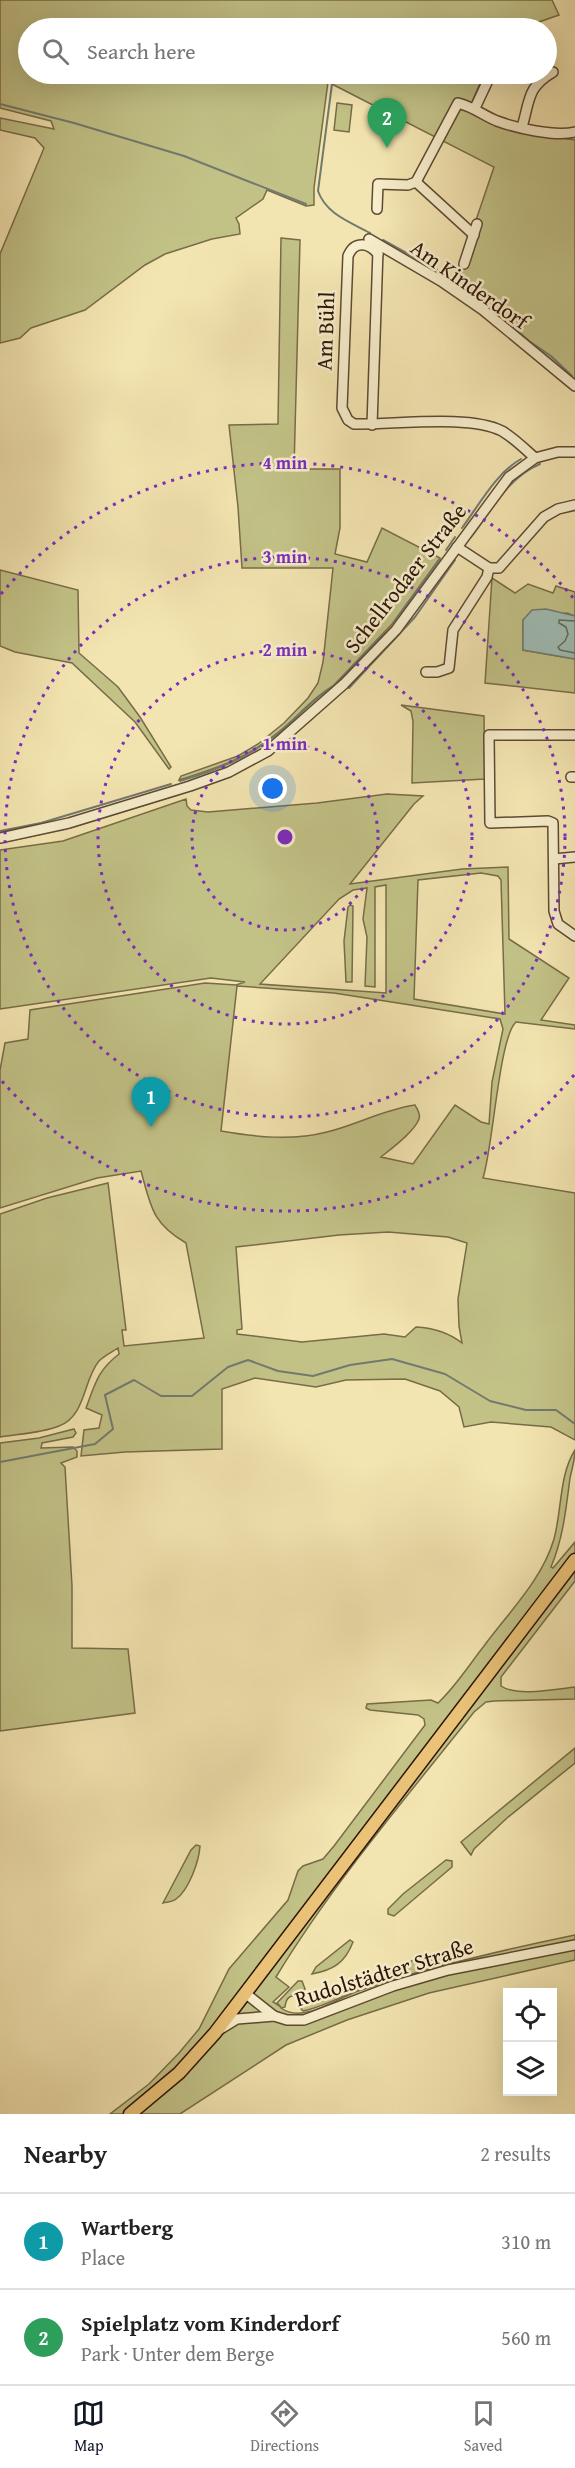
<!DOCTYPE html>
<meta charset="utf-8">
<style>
:root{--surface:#fff;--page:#f2f2f2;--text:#222;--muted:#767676;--line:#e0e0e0;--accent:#111827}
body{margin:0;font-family:"Gentium Book Plus",serif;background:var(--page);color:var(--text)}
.controls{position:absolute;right:18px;bottom:18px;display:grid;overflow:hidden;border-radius:0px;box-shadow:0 6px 24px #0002}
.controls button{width:54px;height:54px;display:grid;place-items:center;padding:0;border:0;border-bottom:2px solid var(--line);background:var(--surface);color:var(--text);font:30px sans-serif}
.you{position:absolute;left:273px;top:789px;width:21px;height:21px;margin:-15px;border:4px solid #fff;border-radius:50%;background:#1a73e8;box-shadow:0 0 0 9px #1a73e833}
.badge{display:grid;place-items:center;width:39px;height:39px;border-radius:50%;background:var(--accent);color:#fff;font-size:20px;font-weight:700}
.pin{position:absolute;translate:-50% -50px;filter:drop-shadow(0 2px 3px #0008)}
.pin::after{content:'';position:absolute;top:32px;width:21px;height:18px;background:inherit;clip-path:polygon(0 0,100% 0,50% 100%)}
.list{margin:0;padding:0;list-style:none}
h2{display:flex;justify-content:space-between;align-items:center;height:78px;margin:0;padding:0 24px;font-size:26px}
h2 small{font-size:20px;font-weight:400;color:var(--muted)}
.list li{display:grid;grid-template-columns:39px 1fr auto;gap:18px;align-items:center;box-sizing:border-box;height:96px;padding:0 24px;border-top:2px solid var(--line)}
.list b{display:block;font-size:22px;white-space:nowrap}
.list p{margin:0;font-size:20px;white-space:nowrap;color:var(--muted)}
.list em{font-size:20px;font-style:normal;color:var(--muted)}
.icon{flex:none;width:33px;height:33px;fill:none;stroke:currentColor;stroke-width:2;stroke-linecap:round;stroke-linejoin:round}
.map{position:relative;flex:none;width:575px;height:2114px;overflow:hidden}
.search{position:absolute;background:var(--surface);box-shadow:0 6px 24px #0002;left:18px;right:18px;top:18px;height:66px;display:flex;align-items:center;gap:15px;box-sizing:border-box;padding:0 21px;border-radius:33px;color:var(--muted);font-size:22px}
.sheet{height:270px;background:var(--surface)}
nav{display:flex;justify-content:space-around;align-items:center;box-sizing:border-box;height:84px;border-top:2px solid var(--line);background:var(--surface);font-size:16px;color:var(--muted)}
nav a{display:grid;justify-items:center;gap:3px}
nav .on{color:var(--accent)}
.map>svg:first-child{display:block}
</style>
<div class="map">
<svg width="575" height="2114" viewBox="0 0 575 2114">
<rect width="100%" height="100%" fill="#f3e5b1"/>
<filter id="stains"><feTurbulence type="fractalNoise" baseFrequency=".00333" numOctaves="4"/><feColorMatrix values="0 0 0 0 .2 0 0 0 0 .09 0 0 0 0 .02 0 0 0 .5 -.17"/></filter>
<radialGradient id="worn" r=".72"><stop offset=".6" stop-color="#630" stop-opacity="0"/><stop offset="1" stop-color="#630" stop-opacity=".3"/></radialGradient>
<g fill="#c2c287" stroke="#786c48" stroke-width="1.5" fill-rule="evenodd">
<path d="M0,0H552L559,15L536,23L530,28H28V74H484L469,109L507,129L575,140V381L462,291L456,279L494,167L328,82L314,188V205L306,206L267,190L263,199L236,218L239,224L240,234L212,239L165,254L145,265L85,310L31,328L20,338L0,343V254L44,148L35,138L0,130V118L54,129L51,121L0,108Z"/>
<path d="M337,103L352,105L349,132L334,130Z"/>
<path d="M281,238L300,240L294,469H340V528L335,554L367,562L382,528L440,558L393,623L333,686C312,698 296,719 276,734C247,758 215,769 179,780L181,776L238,756L258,744L284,723L308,698L318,683L323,662L333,568H242L238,507L229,425L278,424Z"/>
<path d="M0,570L78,590L79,653L118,687L140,717L171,767L169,769L135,722L72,663L15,652L0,646Z"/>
<path d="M492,578L515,593L528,584L553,593L556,586L575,592V616L567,613L523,620V650L575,659V693L485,683Z"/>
<path d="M401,705L484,716L485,779L412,783L413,721L411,711Z"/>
<path d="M387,794L423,796L414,804L350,884L462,869L508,867L509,939L569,978L541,1020L575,1025V1029L516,1022C499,1037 493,1148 483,1178L575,1193V1440L551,1427L491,1422L464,1427L459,1407L440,1391L405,1379L346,1380L316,1387L255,1378L222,1389V1449L125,1452L81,1456L84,1430L99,1428L102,1415L86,1408C95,1384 98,1370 119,1354L118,1348C112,1352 104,1356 99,1361C83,1380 86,1416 59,1426C42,1433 19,1434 0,1437V1214L47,1198L108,1183L126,1330H122L124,1346L204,1338L186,1243C152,1223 151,1207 141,1171L97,1178L0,1208V1070L5,1043L28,1039L30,1010L205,983L236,985L245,982L211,978L0,1009V850L63,841L186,799L187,806L191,810L208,812L317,803ZM481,873L498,876L501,880L505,1014L414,999L418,880ZM386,885V993L260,984L339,899L353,890L367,888L363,919L367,937L365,986L375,987V887ZM237,986L334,993L500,1019L503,1029L492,1082L489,1124L481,1122L455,1105L413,1164L381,1157C392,1148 414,1132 419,1119C421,1114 417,1109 415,1105C385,1109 356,1125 327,1132C292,1141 256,1137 221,1131ZM388,1232L448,1237L467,1243L458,1299L459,1326L462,1343C448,1332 434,1328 416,1327L405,1337L384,1334L302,1342L237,1334V1330L242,1329L236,1247L339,1235Z"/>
<path d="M350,905L353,906L352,982H346L344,941L348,907Z"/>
<path d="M74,1429L76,1433L73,1437L42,1443L41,1448L73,1447L77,1451V1457L61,1463L65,1467L72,1586V1648L128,1649L135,1713L0,1731V1443L39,1438Z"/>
<path d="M575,1450C575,1460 572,1468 570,1478C566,1509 563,1539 551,1567L553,1568L575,1542V1581L501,1677V1686C517,1697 556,1689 575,1687V1699L494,1701L486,1702L474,1712C406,1798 333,1883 276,1977L289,1987L273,2002L281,2007L277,2003L298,1981H302L305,1989C297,2000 287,1990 285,2007L281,2008C303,2024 335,1999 358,1991C429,1967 502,1950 575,1935V1960L429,1993L347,2020L286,2045L180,2114H110L149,2084L179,2053L199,2029L229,1969L288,1900L298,1871L303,1866L323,1859L334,1846L425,1725L424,1719L418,1715L370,1710L366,1708L367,1704L431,1700L438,1703C456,1686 469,1665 484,1646C509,1612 542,1580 554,1539C562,1510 559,1475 575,1450Z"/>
<path d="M575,1748V1763L507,1818L474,1849L471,1855L461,1842Z"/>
<path d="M196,1845L200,1846C199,1861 189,1890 176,1899C173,1902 167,1902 163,1903L191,1850Z"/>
<path d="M446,1860L452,1861V1867L394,1916L388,1914V1909L403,1894Z"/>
<path d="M350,1940L353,1942C345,1963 333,1970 312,1974L316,1967Z"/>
<path d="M450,1953L453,1954L454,1962L384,1982H372V1978L395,1972L402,1965L414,1960H433Z"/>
<path d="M359,1983V1989C342,1997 322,2007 303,2011L301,2009V2005L310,2002L319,1992H325L342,1985L347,1988Z"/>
</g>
<path fill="#9fbdb5" stroke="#727a70" stroke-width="1.5" d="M546,609L575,616V659L523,650V620L532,610Z"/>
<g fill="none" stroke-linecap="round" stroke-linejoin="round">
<path stroke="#66695e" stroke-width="1.5" d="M575,621L559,620V623L566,627L568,634L565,641L558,647L560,650L575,653"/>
<g stroke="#727a70" stroke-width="2">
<path d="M332,84L318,191C326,214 350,222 370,233"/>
<path d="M0,104L74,123L184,156L306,204"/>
<path d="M383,240L452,278"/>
<path d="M464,284L529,341L551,356L572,376"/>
<path d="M462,528C479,505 496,473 521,459"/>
<path d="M471,537C491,511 508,477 540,464"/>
<path d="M446,550L455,537"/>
<path d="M393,623L440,559"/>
<path d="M349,688L415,617L455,560"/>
<path d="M180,781C217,770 250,757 280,732C298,717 314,698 334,686L385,632"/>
<path d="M0,831L41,823L171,784"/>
<path d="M0,843L66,829L180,794"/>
<path d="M0,1462L95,1444L113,1429L105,1395L134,1380L161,1396H192L228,1367L248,1360L278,1371L313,1376L350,1365L392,1359L445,1374L490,1401L526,1410H556L575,1424"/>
</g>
<g stroke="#5f4932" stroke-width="12">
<g id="minor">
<path d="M475,108L491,74"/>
<path d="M522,127C530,100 527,87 553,72"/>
<path d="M416,182L474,235"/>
<path d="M377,209L378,184L408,185L416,182L458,103C476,108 482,115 497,121C516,128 555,137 575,132"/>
<path d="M369,239L441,281L483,310L575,386"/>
<path d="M378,254C368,242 354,241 348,256L342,408L348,420L354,424C393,425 469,414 502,431C514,438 525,449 535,458"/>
<path d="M464,264L477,224"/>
<path d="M372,425L378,250"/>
<path d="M457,547L489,568H499L544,517L558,509L575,505"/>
<path d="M426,672H437L449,668L453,630L487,577L489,568"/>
<path d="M575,735H489L490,823L548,821L553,823L554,911L558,924L575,936"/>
<path d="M571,777H575"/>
<path d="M0,838L69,823L190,786L229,772L268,751L344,684L396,630L509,477L535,458L558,452H575"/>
<path d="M554,859L575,857"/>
<path d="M245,1993L274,2016L287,2020H304L393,1986L448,1970L575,1945"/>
<path d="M219,2030L237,2019L274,2016"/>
</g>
</g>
<g stroke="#2e1508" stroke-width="15">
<path id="major" d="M130,2114L179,2073L215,2033L575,1560"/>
</g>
<use href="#minor" stroke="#f7eecc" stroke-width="9"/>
<use href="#major" stroke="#eac278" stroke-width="12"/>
</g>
<g fill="none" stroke="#7b2cbf" stroke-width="3" stroke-dasharray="3 6">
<circle cx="285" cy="837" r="93"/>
<circle cx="285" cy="837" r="187"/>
<circle cx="285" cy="837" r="280"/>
<path d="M574 1075A374 374 0 0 1 1 1080M1 594A374 374 0 0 1 574 599"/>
</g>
<g text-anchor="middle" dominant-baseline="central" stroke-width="5" stroke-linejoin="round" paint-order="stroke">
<g font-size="22" fill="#2e1508" stroke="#f7eecc">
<text transform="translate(470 284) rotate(35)">Am Kinderdorf</text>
<text transform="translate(325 331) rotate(-88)">Am Bühl</text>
<text transform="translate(405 578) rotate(-52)">Schellrodaer Straße</text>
<text transform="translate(384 1972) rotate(-17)">Rudolstädter Straße</text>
</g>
</g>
<circle cx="285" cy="837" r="9" fill="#7b2cbf" stroke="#f7eecc" stroke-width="3"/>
<g font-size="18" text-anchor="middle" font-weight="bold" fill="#7b2cbf" stroke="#f7eecc" stroke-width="5" stroke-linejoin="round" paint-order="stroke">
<text x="285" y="469">4 min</text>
<text x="285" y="563">3 min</text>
<text x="285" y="656">2 min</text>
<text x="285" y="750">1 min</text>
</g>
<rect width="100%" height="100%" filter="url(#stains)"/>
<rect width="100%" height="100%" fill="url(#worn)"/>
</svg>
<div class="controls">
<button><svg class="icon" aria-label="locate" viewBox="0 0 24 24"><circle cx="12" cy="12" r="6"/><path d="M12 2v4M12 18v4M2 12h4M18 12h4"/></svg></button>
<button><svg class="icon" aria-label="layers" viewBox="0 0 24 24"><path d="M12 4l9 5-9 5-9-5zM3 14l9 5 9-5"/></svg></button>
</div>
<div class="you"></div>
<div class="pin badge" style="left:151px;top:1127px;background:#0f9aa8">1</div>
<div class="pin badge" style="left:387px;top:148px;background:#2e9e5b">2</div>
<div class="search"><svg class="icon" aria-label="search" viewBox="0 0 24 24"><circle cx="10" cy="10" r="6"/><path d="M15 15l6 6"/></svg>Search here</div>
</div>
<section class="sheet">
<h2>Nearby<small>2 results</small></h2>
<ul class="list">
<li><span class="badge" style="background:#0f9aa8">1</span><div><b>Wartberg</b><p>Place</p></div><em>310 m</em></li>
<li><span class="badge" style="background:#2e9e5b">2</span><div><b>Spielplatz vom Kinderdorf</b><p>Park · Unter dem Berge</p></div><em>560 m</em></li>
</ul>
</section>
<nav>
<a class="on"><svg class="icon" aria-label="map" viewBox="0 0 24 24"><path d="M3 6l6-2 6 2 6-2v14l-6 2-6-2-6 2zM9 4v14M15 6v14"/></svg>Map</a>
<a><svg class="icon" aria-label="directions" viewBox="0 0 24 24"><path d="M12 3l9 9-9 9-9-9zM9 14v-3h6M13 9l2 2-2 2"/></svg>Directions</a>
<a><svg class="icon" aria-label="saved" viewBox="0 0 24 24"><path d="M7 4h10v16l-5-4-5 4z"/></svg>Saved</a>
</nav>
